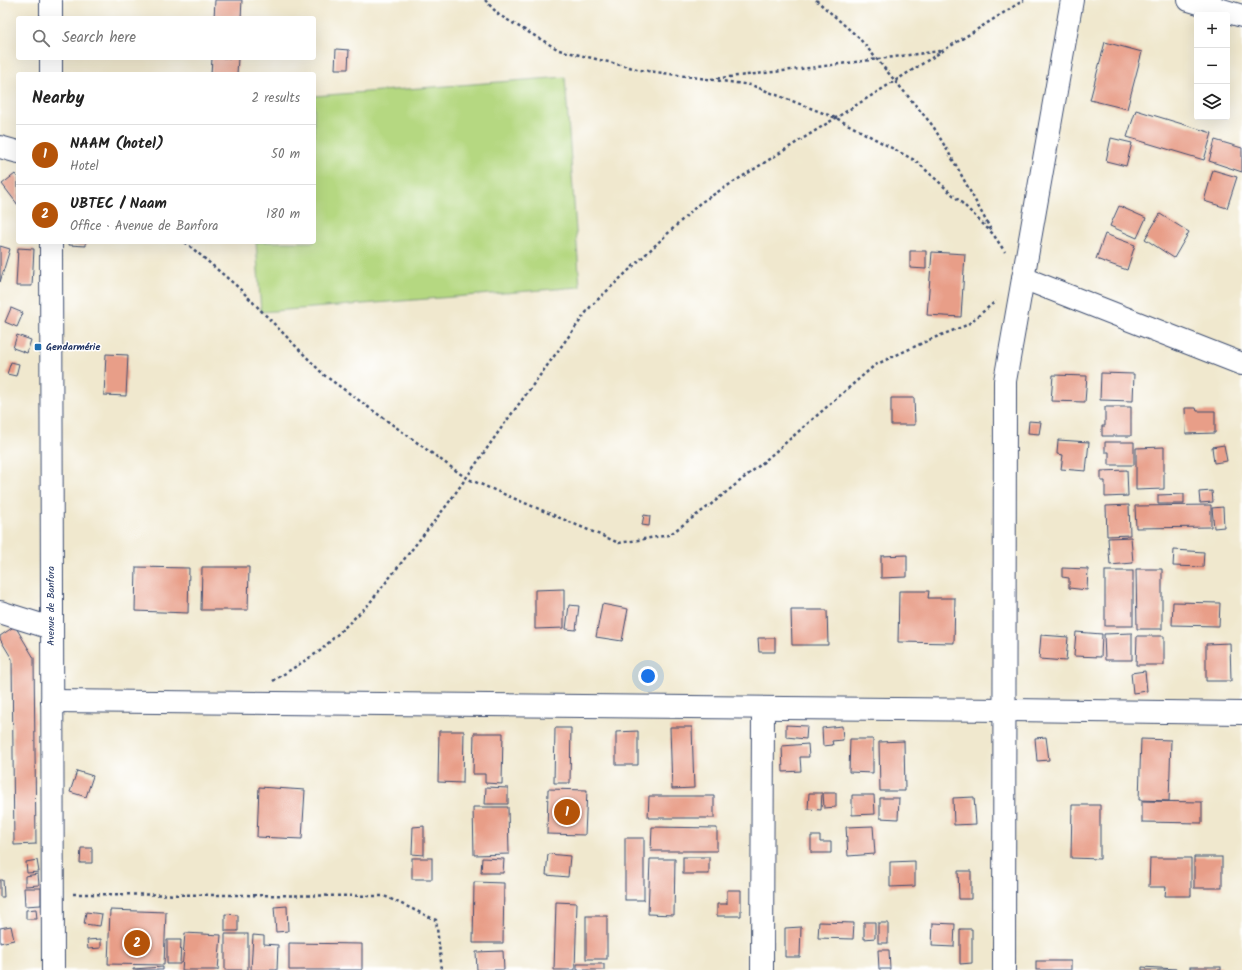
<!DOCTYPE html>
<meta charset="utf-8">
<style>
:root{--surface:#fff;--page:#f2f2f2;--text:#222;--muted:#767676;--line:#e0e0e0;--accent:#b45309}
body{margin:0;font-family:Kalam,sans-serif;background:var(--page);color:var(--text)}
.controls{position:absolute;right:12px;top:12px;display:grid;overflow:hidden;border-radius:4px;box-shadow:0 4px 16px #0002}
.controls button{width:36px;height:36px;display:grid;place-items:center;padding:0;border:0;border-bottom:1px solid var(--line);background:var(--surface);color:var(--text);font:20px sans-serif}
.you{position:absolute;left:648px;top:676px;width:14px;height:14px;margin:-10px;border:3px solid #fff;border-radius:50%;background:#1a73e8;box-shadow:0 0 0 6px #1a73e833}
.badge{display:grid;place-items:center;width:26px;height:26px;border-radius:50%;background:var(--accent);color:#fff;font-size:13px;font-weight:700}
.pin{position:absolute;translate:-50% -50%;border:2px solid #fff;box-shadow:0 1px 4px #0006}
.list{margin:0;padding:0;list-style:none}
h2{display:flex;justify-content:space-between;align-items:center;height:52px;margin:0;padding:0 16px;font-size:17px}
h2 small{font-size:13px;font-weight:400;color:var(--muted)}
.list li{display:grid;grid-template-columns:26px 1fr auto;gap:12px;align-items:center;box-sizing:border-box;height:60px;padding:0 16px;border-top:1px solid var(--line)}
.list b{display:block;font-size:15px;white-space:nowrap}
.list p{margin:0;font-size:13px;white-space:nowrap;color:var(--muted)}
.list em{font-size:13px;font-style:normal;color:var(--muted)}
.icon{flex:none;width:22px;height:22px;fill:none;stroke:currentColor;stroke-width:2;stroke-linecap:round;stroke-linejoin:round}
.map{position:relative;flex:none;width:1242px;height:970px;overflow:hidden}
.search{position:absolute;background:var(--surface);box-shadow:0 4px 16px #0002;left:16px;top:16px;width:300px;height:44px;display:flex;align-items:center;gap:10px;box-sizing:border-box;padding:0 14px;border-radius:4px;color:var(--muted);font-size:15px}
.panel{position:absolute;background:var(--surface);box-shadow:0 4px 16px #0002;left:16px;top:72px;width:300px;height:172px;border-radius:4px}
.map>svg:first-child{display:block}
</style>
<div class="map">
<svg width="1242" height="970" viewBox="0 0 1242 970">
<rect width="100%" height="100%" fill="#fff"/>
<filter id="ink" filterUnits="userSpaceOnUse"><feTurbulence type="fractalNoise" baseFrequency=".025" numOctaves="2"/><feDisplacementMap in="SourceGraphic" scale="8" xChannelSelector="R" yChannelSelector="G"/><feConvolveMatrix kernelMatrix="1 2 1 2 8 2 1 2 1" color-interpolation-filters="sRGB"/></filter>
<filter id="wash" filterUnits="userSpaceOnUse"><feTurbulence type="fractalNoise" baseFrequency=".012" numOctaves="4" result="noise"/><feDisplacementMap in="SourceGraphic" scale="16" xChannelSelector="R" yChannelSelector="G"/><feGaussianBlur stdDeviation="0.9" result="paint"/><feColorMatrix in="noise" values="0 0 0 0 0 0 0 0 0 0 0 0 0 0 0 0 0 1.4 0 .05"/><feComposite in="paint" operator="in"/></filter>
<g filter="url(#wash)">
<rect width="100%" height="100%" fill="#f0e8ce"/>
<path fill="#b5d881" stroke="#688470" d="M565,77L580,287L261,312L256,242H314V96Z"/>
<g id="blocks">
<g fill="#e89e88">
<path d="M215,0H242L241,18H214Z"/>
<path d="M1105,42L1142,52L1127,109L1090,100Z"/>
<path d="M336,49L349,50L348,69H335Z"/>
<path d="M212,58H238L237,74H211Z"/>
<path d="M1136,110L1212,133L1204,160L1127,137Z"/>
<path d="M1111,138L1132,143L1126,166L1106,161Z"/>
<path d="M1215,140L1242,148V172L1209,161Z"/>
<path d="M1213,170L1237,177L1227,208L1204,201Z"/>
<path d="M15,174L18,178V205L2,184Z"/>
<path d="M1119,206L1146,218L1137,238L1110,226Z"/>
<path d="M1160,214L1189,232L1174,258L1145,239Z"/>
<path d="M1105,234L1135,245L1127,270L1096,259Z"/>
<path d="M69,242H86V246L69,245Z"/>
<path d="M0,246L10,249L0,282Z"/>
<path d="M18,248L34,249L32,286H16Z"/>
<path d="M910,251H926V269L910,268Z"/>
<path d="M932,252L965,254L961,317L927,315Z"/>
<path d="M11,308L23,313L17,327L5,322Z"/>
<path d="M17,335L31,340L27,353L13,348Z"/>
<path d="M106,354L128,355L126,396L104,395Z"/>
<path d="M11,362L19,364L16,376L7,374Z"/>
<path d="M1101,373L1134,374L1133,401L1100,400Z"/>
<path d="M1053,375L1087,376L1085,402L1051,401Z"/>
<path d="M891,398H914L915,425H891Z"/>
<path d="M1105,407H1131V436H1102V426H1105Z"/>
<path d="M1185,408H1196L1197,411H1215V433L1186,434Z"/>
<path d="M1029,421L1041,422L1039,434L1028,433Z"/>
<path d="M1058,440L1089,442L1086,471L1061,469L1063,455L1057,454Z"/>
<path d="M1105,442H1134V465H1109V452H1105Z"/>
<path d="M1224,445L1227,461L1214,463L1212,447Z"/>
<path d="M1164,447V489L1136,490V448Z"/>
<path d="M1127,470L1128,496L1105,497V481H1101V471Z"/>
<path d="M1212,491L1213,502L1200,503L1199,492Z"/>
<path d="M1184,494V504H1158V495Z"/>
<path d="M1129,505L1130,535L1107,536L1106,506Z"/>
<path d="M1211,505V527L1136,528L1135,506Z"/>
<path d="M1223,507L1224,527L1214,528L1212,508Z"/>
<path d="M644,515L650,516L649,526L642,525Z"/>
<path d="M1131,537L1133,563L1110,565L1108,538Z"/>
<path d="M1174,550L1204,552L1203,567L1173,566Z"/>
<path d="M907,555V577L881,578V556Z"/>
<path d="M136,567L189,568L188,613L135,611Z"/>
<path d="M202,567H249L248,610H201Z"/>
<path d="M1062,568L1088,569L1087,590L1069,588V578L1062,577Z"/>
<path d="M1136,569H1162V629H1137Z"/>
<rect x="1105" y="571" width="28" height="55"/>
<path d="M564,589V628L535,629V590Z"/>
<path d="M899,591H929L928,598H955L954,643L898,642Z"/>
<path d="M1173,602L1220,603L1219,626L1172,625Z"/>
<path d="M602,604L628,609L622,641L596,637Z"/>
<path d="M569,605L579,606L576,630L566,629Z"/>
<path d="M791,610H827L828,645H792Z"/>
<path d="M15,626L34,658L36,844L14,845L12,659L0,639V636Z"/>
<path d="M1076,632L1102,634L1101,657L1074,656Z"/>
<path d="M1132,633V660H1105L1104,634Z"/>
<path d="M1041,635L1068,637L1066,661L1039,659Z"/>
<path d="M1137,636H1164V665H1136Z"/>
<path d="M758,638H775V652H759Z"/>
<path d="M1230,643L1231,681H1206V644Z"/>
<path d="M1145,671L1147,691L1133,693L1131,673Z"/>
<path d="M786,725L807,726L806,739L786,737Z"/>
<path d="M842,726L843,740L832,741L833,745L823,746L822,728Z"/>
<path d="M670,727H692L694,788L672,789Z"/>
<path d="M555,728H571L570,783H554Z"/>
<path d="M439,731H464L463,783L438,782Z"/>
<path d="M638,731V765H616V732Z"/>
<path d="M474,733H503L502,784L485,783V774H473Z"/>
<path d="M1046,737L1049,760L1037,761L1035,738Z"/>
<path d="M850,739H873V773L849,772Z"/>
<path d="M1141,739L1171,740L1169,801L1139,800Z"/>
<path d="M904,741L905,791H880L879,742Z"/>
<path d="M808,744L809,757H800L801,771L783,772L782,746Z"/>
<path d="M77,771L93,776L86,797L70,792Z"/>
<path d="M259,787L305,790L302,839L257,837Z"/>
<path d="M486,787L508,788V804H485Z"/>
<path d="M548,789L587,790L585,835L547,834Z"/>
<path d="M809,793H822L821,810L808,809Z"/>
<path d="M823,793H836V807L824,808Z"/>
<path d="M852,795H874L875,814L852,815Z"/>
<path d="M649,796H714V818H648Z"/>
<path d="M974,797L976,824L954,825L953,798Z"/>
<path d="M880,798H899L898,819L880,818Z"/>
<path d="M1142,801L1202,802V823L1142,822Z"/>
<path d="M1072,805H1100V859L1071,858Z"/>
<path d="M473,807H508L509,854L474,855Z"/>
<path d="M424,826V855L412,854L413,827Z"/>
<path d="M873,826L875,854L848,856L846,827Z"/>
<path d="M652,827L717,828V851H651Z"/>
<path d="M811,836H820V842H831V853H811Z"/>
<rect x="625" y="838" width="19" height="62"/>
<path d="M81,848H92V863H80Z"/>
<path d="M548,854L570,856L568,877L546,875Z"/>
<rect x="683" y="857" width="26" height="17"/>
<rect x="1194" y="857" width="28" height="31"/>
<rect x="412" y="858" width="20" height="21"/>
<path d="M482,858L504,859L503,873H481Z"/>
<path d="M1150,858H1191V896H1165L1166,887H1149Z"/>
<path d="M650,859H675L674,915L648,914Z"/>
<path d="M37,860L39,872L27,873L26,862Z"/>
<path d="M915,861V886L890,887V862Z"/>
<path d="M958,871H971V899H959Z"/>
<path d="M38,874L39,885L25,886V876Z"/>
<path d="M0,880H3L4,897H0Z"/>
<path d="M474,882L504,883L503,943H473Z"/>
<path d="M24,888H41V905L25,906Z"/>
<path d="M727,890H741V916H717V904H727Z"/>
<path d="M556,902L577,903L575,970H554Z"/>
<path d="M287,906L288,931L276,932L274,907Z"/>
<path d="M36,909L37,919H26V910Z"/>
<path d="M110,910L166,912L164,965L108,964Z"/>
<path d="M86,912L102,914L100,926L84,924Z"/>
<path d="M225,914L238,915V931H225Z"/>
<rect x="586" y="916" width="21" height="43"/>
<path d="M819,922L854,923L853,939L818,938Z"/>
<path d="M864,922H875V938L864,939Z"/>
<rect x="878" y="923" width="10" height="20"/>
<path d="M933,923L955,924L954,947L932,946Z"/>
<path d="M11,926L14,940L0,943V928Z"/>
<path d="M801,927L800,957H785V928Z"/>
<path d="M960,929H972V963L960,964Z"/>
<path d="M185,933L221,935L218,970H182Z"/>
<rect x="225" y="934" width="23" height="36"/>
<path d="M253,935L264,936V944L278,945L277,970H251Z"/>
<path d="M101,939V948L88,949L87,940Z"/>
<path d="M167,940H181L180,964H167Z"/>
<path d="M289,943L362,944V970H289Z"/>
<path d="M878,950H889L890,969H879Z"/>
<path d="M503,951L504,970H477L476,952Z"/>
<rect x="1036" y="961" width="35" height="9"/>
<rect x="577" y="964" width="27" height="6"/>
<path d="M163,967V970H133V969Z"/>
<path d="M1142,967L1176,969V970H1142Z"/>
<rect x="1190" y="967" width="31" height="3"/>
</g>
</g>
</g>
<g filter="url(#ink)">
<use href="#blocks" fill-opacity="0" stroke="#3b4b6f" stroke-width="1"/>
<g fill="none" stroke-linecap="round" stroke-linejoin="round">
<g stroke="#3b4b6f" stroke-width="24">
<g id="minor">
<path d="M1189,0L1242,16"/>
<path d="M0,147L18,152"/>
<path d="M1023,278L1242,364"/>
<path d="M0,612L51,628"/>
<path d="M52,701L1005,710L1242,713"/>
<path d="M762,970L763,708"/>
<path d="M1004,970L1005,381L1072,0"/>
</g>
</g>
<g stroke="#3b4b6f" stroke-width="24">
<g id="major">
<path d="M51,0V18"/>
<path d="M51,58V74"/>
<path d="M51,242L53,970"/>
</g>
</g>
<g stroke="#3b4b6f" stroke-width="2.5" stroke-dasharray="3 3" stroke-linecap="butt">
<path d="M485,0L499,15L559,50L641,70L751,85L836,118L916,161L964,205L993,234L1005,252"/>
<path d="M816,0L859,38L933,126L957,167L991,230"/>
<path d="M711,79L809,68L940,51"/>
<path d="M185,242L239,288L324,375L466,478L619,543L669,535L709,506L760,465L875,365L931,339L967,325L996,301"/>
<path d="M273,681L320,651L368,605L447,505L502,427L591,306L700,203L1024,0"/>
<path d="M73,894L384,896L436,920L442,970"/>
</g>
<use href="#minor" stroke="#fff" stroke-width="22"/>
<use href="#major" stroke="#fff" stroke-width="22"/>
</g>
</g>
<rect fill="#1f6fb2" stroke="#fff" stroke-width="1.5" x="34" y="343" width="8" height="8" rx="2"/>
<g text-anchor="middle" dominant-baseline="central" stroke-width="3" stroke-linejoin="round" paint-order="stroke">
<g font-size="10" font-weight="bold" fill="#1b2f5e" stroke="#fff" text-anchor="start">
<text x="46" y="347">Gendarmérie</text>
</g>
<g font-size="10" fill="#1b2f5e" stroke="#fff">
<text transform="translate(51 606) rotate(-90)">Avenue de Banfora</text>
</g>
</g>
</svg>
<div class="controls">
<button>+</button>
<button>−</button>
<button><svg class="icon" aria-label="layers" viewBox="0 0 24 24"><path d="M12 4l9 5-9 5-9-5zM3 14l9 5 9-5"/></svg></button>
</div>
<div class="you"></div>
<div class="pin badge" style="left:567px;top:812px">1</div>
<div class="pin badge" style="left:137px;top:943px">2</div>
<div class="search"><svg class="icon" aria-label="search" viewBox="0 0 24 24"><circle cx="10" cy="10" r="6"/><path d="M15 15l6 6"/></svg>Search here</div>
<section class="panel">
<h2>Nearby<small>2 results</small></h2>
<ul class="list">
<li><span class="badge">1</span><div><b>NAAM (hotel)</b><p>Hotel</p></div><em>50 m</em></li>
<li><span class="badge">2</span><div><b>UBTEC / Naam</b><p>Office · Avenue de Banfora</p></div><em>180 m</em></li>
</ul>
</section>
</div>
